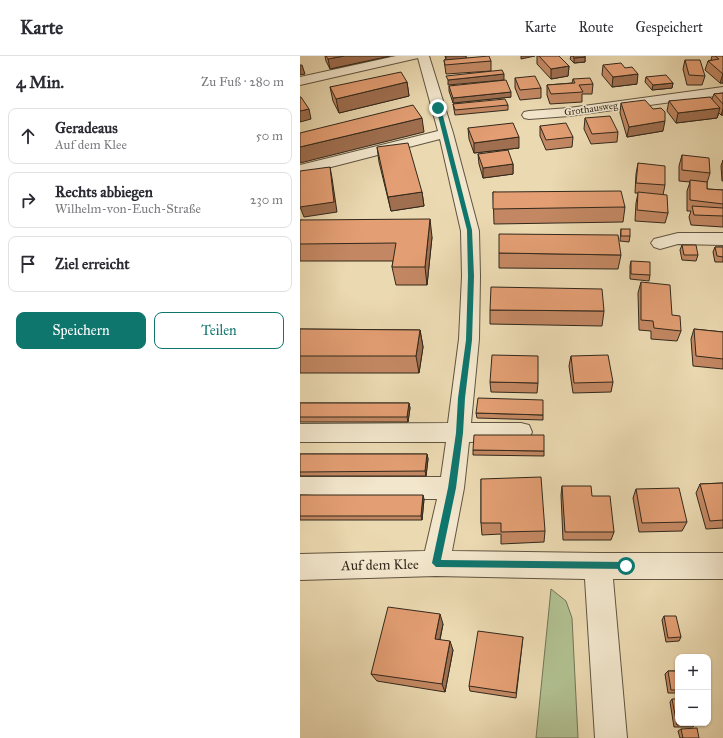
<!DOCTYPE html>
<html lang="de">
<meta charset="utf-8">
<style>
:root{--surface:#fff;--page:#f7f7f7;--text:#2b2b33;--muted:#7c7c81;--line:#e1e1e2;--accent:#0f766e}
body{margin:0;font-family:"IM FELL Great Primer",serif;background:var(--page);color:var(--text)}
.controls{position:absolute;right:12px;bottom:12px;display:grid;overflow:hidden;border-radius:8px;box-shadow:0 1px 3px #0004}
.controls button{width:36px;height:36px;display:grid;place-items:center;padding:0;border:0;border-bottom:1px solid var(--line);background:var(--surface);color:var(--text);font:20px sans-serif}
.stop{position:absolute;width:12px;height:12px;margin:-9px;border:3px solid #0f766e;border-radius:50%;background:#fff}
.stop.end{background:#0f766e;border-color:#fff;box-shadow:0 1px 4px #0008}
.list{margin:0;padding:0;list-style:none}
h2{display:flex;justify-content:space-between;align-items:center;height:52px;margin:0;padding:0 16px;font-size:17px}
h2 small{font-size:13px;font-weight:400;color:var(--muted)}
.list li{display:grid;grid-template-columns:26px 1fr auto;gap:12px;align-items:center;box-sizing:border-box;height:56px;margin:0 8px 8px;padding:0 8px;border:1px solid var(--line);border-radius:8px}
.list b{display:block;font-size:15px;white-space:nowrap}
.list p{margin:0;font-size:13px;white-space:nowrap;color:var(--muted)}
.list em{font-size:13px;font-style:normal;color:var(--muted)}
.actions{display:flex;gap:8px;padding:12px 16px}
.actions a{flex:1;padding:9px 0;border:1px solid var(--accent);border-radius:8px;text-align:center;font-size:14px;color:var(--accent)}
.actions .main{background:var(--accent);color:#fff}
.icon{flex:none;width:22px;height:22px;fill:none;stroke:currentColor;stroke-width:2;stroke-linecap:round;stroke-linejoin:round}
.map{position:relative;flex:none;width:423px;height:682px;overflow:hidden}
header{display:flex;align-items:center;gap:24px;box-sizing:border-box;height:56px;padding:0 20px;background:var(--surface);border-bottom:1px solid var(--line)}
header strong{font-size:19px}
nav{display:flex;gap:22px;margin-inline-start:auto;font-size:14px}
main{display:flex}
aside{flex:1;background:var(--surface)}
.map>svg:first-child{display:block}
</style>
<header>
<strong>Karte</strong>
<nav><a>Karte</a><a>Route</a><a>Gespeichert</a></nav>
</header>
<main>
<aside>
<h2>4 Min.<small>Zu Fuß · 280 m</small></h2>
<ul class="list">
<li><svg class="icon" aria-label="ahead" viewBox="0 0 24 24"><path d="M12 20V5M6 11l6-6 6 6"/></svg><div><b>Geradeaus</b><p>Auf dem Klee</p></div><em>50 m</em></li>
<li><svg class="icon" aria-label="right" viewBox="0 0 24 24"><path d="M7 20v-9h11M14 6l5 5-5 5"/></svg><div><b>Rechts abbiegen</b><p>Wilhelm-von-Euch-Straße</p></div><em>230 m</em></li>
<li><svg class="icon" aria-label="arrive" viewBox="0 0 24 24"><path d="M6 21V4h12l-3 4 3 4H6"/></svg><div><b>Ziel erreicht</b></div></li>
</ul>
<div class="actions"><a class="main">Speichern</a><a>Teilen</a></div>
</aside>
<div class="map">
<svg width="423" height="682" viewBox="0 0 423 682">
<rect width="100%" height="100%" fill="#ebd9b1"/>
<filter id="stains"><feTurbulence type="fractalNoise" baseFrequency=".005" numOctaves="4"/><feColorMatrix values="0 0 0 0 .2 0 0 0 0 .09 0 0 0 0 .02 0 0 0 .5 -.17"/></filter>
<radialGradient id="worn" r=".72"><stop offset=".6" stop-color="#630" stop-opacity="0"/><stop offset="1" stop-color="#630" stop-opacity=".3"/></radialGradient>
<path fill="#b1c091" stroke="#727456" d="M251,533L266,545L272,562L278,682H236Z"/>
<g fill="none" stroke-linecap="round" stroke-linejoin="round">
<g stroke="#605440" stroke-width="2">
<g id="minor">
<path d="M96,0H129L153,77L179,175L180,220L179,283L171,367H221L229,369L232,376L229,383L221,385L169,386L164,432L152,495L298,497H423V523H313L327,682H295L285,523L136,520L0,524V498L125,495L137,443H0V421H141L146,386H0V368L148,367L159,283L162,220L161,175L140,83L0,119V109L138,75L118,2L0,29V21Z"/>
<path d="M423,31V39L269,60L229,63L224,62L222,59L224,56L229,55L269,52Z"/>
<path d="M378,177H423V189L378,188L360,193L354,191L351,187L354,183Z"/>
</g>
</g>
<use href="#minor" fill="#f2e6cc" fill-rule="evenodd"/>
</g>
<g fill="#c38863" stroke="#32281b">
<path d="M25,0H90L30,13L26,5Z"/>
<path d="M145,0H166V2L191,5V15L146,18L144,4H146Z"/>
<path d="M237,0H259L269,10L268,20L251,23L237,8Z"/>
<path d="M271,0H285V6L274,7L270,3Z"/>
<path d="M412,0H423V27H420L405,14L408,5L411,4Z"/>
<path d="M385,4L405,20L402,29H387L383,13Z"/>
<path d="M303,9L337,28L312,31L302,19Z"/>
<path d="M346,21L373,27L372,32L352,34L345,26Z"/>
<path d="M215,22L241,32V42L220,44L215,32Z"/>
<path d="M273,23L293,28L292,38H282V46L250,48L247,39V29L272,27Z"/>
<path d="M107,26L109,40L39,57L33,45L30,31Z"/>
<path d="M149,30L211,41L153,47L149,35Z"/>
<path d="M423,37V59H421L419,57L417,62L376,67L367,55L369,45L412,43L414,38Z"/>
<path d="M321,47L363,75L327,81L320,57Z"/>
<path d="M153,48L208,49V54L155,59Z"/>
<path d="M285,62L318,76L317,86L291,88L284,73Z"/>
<path d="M240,70L273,81L272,91L246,94L240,80Z"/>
<path d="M168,72L219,92L174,97L169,83Z"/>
<path d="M77,91L122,136L124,150L91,155L79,106Z"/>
<path d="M178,98L213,108V118L183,122L179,108Z"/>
<path d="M382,99L410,117L407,127V133L423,134V171L391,169L389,161L391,155H387V135L390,126L379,125V110Z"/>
<path d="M423,104V125H422L421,110Z"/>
<path d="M338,107L365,129L363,139L368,157L365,167L335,165L336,147L338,137H335L336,118Z"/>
<path d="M193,136L325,151L323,166L194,168Z"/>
<path d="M0,164L132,181L127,229H96L92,211L93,205H0Z"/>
<path d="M321,173L330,180L329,186L320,185Z"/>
<path d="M382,189L398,199L396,205L382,204L380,194Z"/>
<path d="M415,191H423V206H415L413,196Z"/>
<path d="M199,197L321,199L318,213L199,212Z"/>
<path d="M331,205L350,219L349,225L330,223V210Z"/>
<path d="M341,226L372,259L381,275L377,285L351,283V275L339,274L338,237Z"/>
<path d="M190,254L304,255L302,270L190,268Z"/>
<path d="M0,273L120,274L123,291L119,317H0Z"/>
<path d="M394,273L423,276V313L393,310L391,283Z"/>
<path d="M271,300L313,326L311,336L273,337L269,310Z"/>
<path d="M190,326L238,327L237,337L191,336Z"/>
<path d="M0,347H109L110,352L108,366H0Z"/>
<path d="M176,357L243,359V364L177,362Z"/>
<path d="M173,394L244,395V400L173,399Z"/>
<path d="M0,398H127L128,403L126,420H0Z"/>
<path d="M181,423L245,475L244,486L201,488V478L182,479L181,467Z"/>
<path d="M423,427V472L406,473L396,437L400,428Z"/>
<path d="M262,430L292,440L314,476L311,484H263L261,439Z"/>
<path d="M336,433L387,466L382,475L339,476L333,442Z"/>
<path d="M0,439L124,443L122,464H0Z"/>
<path d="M364,560L381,581L379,585L366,586L362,564Z"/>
<path d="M143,568L140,584L153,594L145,636L77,625L71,618Z"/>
<path d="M223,581L216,642L170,635L169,630Z"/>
<path d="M368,615H378V637H368L365,618Z"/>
<path d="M372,643L396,668L393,671H374L370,646Z"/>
<path d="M381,673L399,682H380L378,675Z"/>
</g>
<g fill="#9f6f50" stroke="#32281b">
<path d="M44,0H90L30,13L28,3Z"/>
<path d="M146,0H166V3L146,5Z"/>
<path d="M221,0H235L221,3Z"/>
<path d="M285,1V6L274,7V2Z"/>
<path d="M0,9H2L5,18L0,19Z"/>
<path d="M269,10L268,20L251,23V13Z"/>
<path d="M204,18V24L148,29V24Z"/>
<path d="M338,18L337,28L312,31L313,21Z"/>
<path d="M423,18V27H420Z"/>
<path d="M107,26L109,40L39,57L36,43Z"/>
<path d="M373,27L372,32L352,34L353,29Z"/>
<path d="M211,36V41L153,47V42Z"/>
<path d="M420,52L417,62L376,67L378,57Z"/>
<path d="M9,53L11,63L0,66V55Z"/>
<path d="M423,53V59H421Z"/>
<path d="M122,62L124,76L0,107V91Z"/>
<path d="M365,65L363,75L327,81L329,71Z"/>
<path d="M219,81V92L174,97V87Z"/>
<path d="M213,108V118L183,122V112Z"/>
<path d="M30,111L32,122L37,156L4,161L0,151Z"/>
<path d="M122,136L124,150L91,155L88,141Z"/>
<path d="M130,163L132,181L127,229L125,211Z"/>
<path d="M120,274L123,291L119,317L116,300Z"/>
<path d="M109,347L110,352L108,366L107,361Z"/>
<path d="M127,398L128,403L126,420L125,415Z"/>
<path d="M123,439L124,443L122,464L121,460Z"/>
<path d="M140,558L143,568L138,592L135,583Z"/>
<path d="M150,585L153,594L145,636L142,628Z"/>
</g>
<g fill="#e39e73" stroke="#32281b">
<path d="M26,0H44L28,3Z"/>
<path d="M189,0L191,5L145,9L144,4Z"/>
<path d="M239,0H259L269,10L251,13Z"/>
<path d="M273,0H285V1L274,2Z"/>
<path d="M415,0H423V18L408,5L419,3Z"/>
<path d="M385,4H400L405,20L389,19Z"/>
<path d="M321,7L325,12L332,11L338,18L313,21L303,9Z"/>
<path d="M202,14L204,18L148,24L146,20Z"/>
<path d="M101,16L107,26L36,43L30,31Z"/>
<path d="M366,19L373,27L353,29L346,21Z"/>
<path d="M235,20L241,32L220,34L215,22Z"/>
<path d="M290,22L293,28L279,29L283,36L251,38L247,29L275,27L273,23Z"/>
<path d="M206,24L211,36L153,42L149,30Z"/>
<path d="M423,37V48L414,38Z"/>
<path d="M0,41H1L9,53L0,55Z"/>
<path d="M410,41L420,52L378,57L369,45Z"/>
<path d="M205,43L208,49L155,54L153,48Z"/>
<path d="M345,44L353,53L361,52L365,56V65L329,71L321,47Z"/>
<path d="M113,49L122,62L0,91V77Z"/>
<path d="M310,60L318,76L292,78L285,62Z"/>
<path d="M213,67L219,81L174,87L168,72Z"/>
<path d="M266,67L273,81L246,84L240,70Z"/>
<path d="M108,87L122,136L88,141L77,91Z"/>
<path d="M208,94L213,108L183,112L178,98Z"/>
<path d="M382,99L409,102L410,117L382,114Z"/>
<path d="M338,107L365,110V129L336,127Z"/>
<path d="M30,111L34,146L0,151V115Z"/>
<path d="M390,124L407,126V133L423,134V148L390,144Z"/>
<path d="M321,135L325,151L193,153V136Z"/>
<path d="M338,136L367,139L368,157L337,154Z"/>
<path d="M392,150L423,152V160L394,159Z"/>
<path d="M130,163L125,211H92L96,187L0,188V164Z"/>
<rect x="321" y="173" width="9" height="7"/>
<path d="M199,178L318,179L321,199L199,197Z"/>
<path d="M382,189H396L398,199H384Z"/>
<path d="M415,191H423V201L417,200Z"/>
<path d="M331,205L350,206V219L331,218Z"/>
<path d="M341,226L370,229L372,259L380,260L381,275L354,272L353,265L341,264Z"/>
<path d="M191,231L302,233L304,255L190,254Z"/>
<path d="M0,273L120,274L116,300H0Z"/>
<path d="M394,273L423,276V303L396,300Z"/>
<path d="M192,299L238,300V327L190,326Z"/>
<path d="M308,299L313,326L274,327L271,300Z"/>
<path d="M178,342L243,344V359L176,357Z"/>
<path d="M0,347H109L107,361H0Z"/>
<path d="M174,379H244V395L173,394Z"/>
<path d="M0,398H127L125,415L0,416Z"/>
<path d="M241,421L245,475L201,476V467H181V423Z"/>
<path d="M423,427V464L410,465L400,428Z"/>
<path d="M262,430H291L292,440H310L314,476H265Z"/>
<path d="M379,432L387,466L342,467L336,433Z"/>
<path d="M0,439H123L121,460H0Z"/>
<path d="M88,551L140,558L135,583L150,585L142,628L71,618Z"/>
<path d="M364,560H376L381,581L368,582Z"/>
<path d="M178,575L223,581L216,637L169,630Z"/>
<path d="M368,615H378V634H371Z"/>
<path d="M372,643H378V667H396V668L377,669Z"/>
<path d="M397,672L399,682H383L381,673Z"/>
</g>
<path fill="#0f766e" d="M138,51L141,52L172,174L174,220L172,284L165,342L163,377L156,432L141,504L326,506L330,510L329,513L136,511L132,507L148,432L156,377L158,342L166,284L168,220L167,174L136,52Z"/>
<g text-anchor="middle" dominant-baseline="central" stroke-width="3" stroke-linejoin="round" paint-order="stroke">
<g font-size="10" fill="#32281b" stroke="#f2e6cc">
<text transform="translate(291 53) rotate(-8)">Grothausweg</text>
</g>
<g font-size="14" fill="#32281b" stroke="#f2e6cc">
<text transform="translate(80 509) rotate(-1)">Auf dem Klee</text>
</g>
</g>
<rect width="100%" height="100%" filter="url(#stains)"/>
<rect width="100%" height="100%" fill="url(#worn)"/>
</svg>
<div class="controls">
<button>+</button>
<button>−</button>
</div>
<div class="stop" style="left:326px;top:510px"></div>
<div class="stop end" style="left:138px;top:52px"></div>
</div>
</main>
